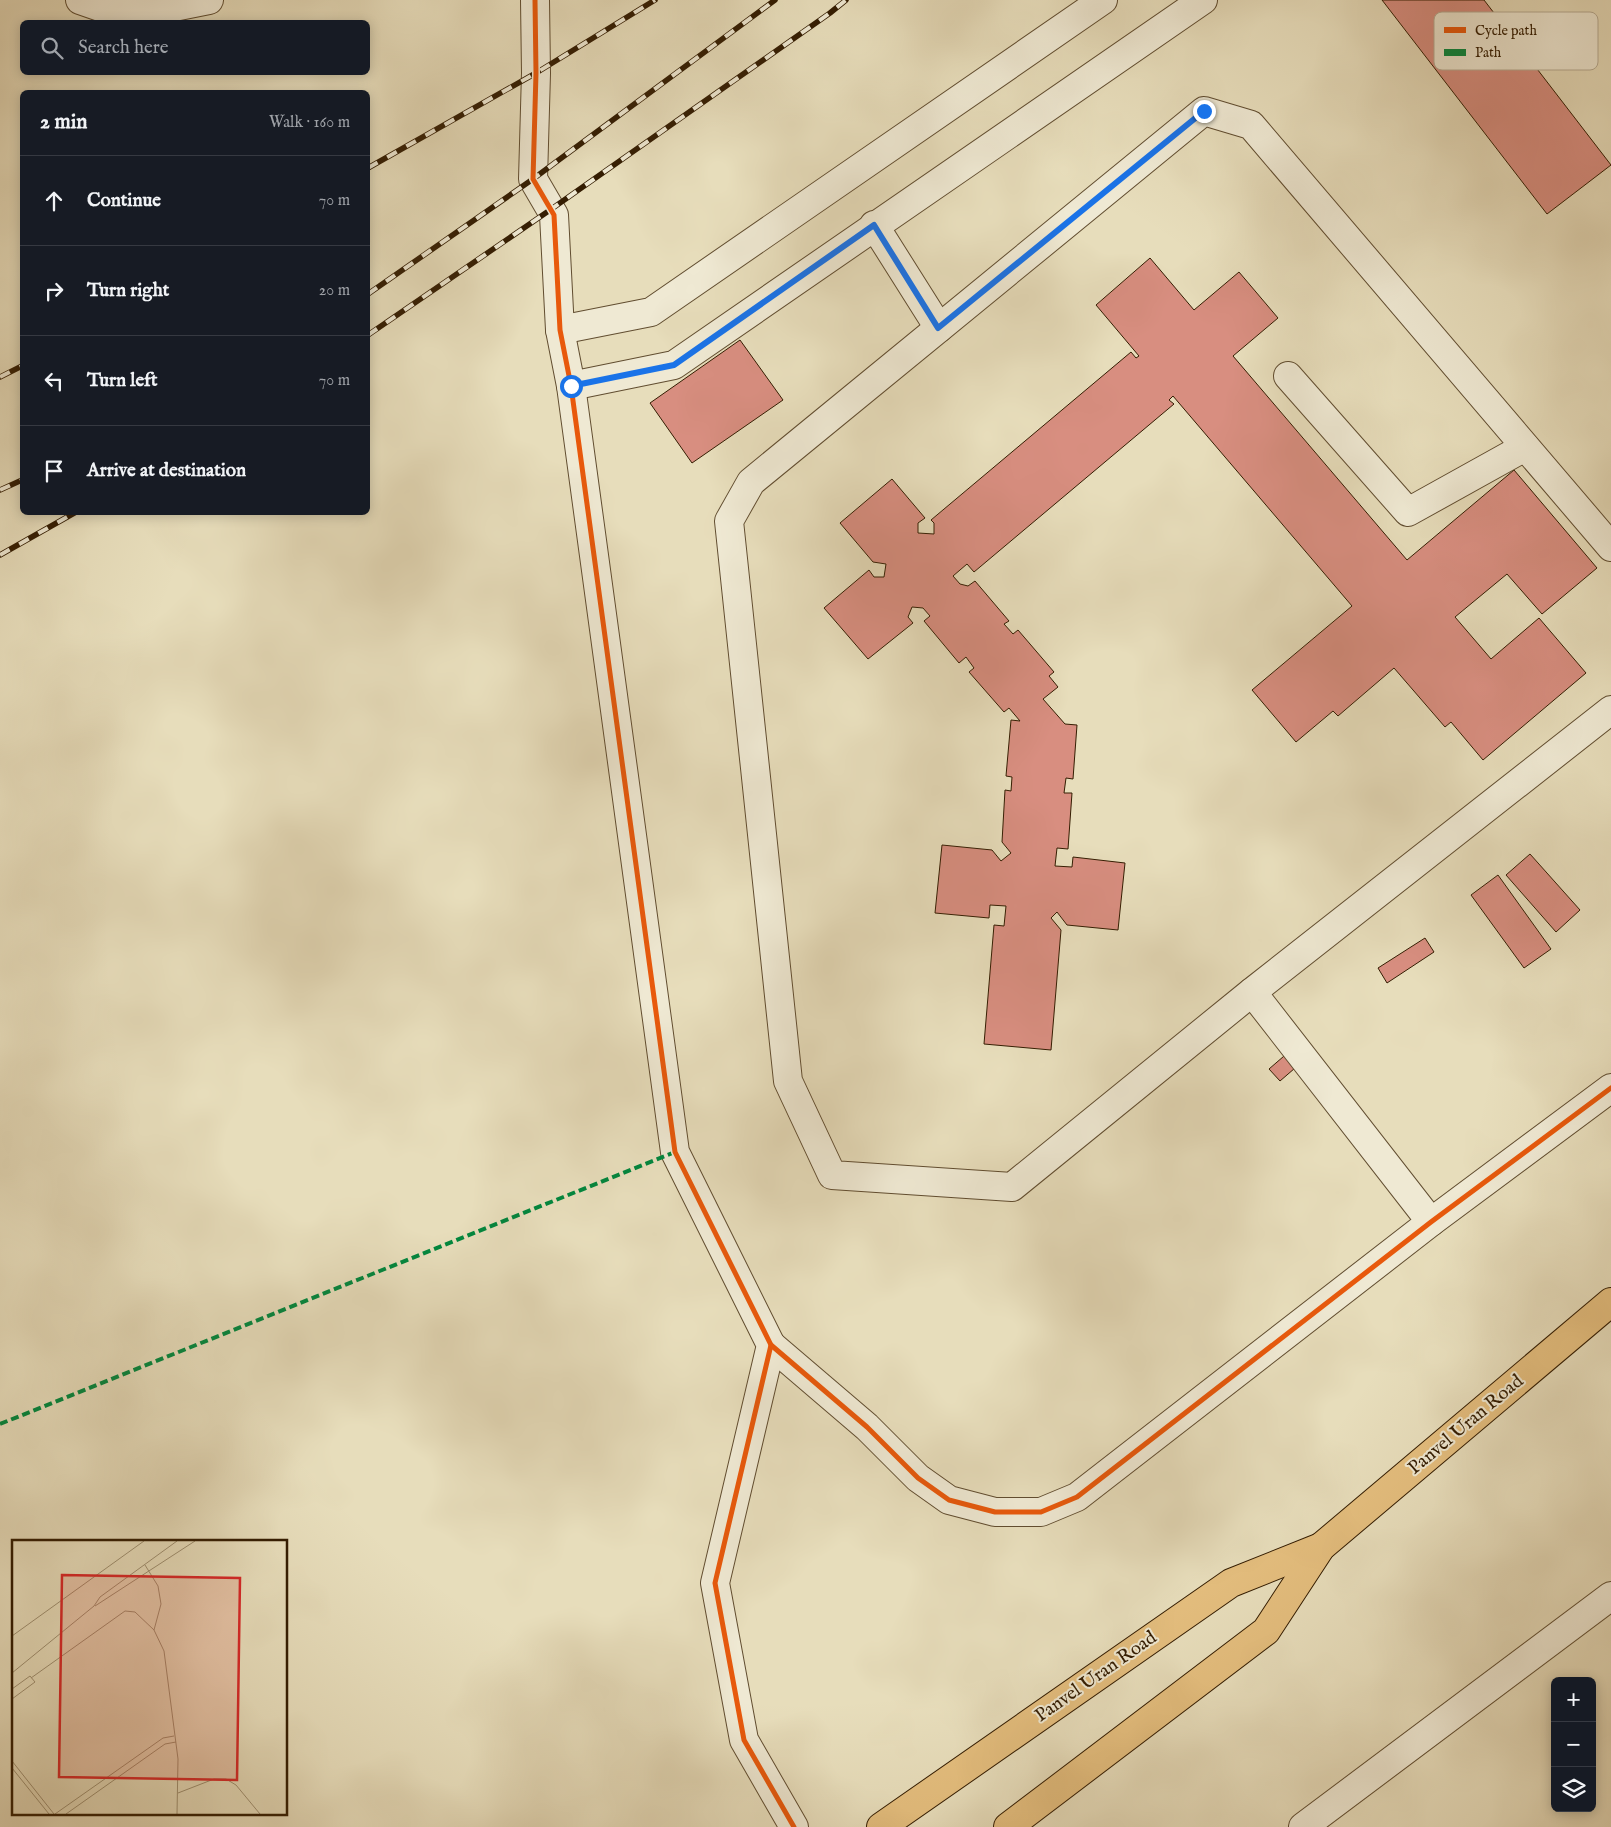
<!DOCTYPE html>
<meta charset="utf-8">
<style>
:root{--surface:#171b24;--page:#242831;--text:#f1f3f6;--muted:#9ea1a6;--line:#363941}
body{margin:0;font-family:"IM FELL English",serif;background:var(--page);color:var(--text)}
.controls{position:absolute;right:15px;bottom:15px;display:grid;overflow:hidden;border-radius:8px;box-shadow:0 2px 12px #0003}
.controls button{width:45px;height:45px;display:grid;place-items:center;padding:0;border:0;border-bottom:1px solid var(--line);background:var(--surface);color:var(--text);font:25px sans-serif}
.stop{position:absolute;width:15px;height:15px;margin:-11px;border:4px solid #1a73e8;border-radius:50%;background:#fff}
.stop.end{background:#1a73e8;border-color:#fff;box-shadow:0 1px 5px #0008}
.list{margin:0;padding:0;list-style:none}
h2{display:flex;justify-content:space-between;align-items:center;height:65px;margin:0;padding:0 20px;font-size:21px}
h2 small{font-size:16px;font-weight:400;color:var(--muted)}
.list li{display:grid;grid-template-columns:32px 1fr auto;gap:15px;align-items:center;box-sizing:border-box;height:90px;padding:0 20px;border-top:1px solid var(--line)}
.list b{display:block;font-size:19px;white-space:nowrap}
.list em{font-size:16px;font-style:normal;color:var(--muted)}
.icon{flex:none;width:28px;height:28px;fill:none;stroke:currentColor;stroke-width:2;stroke-linecap:round;stroke-linejoin:round}
.map{position:relative;flex:none;width:1611px;height:1827px;overflow:hidden}
.search{position:absolute;background:var(--surface);box-shadow:0 2px 12px #0003;left:20px;top:20px;width:350px;height:55px;display:flex;align-items:center;gap:12px;box-sizing:border-box;padding:0 18px;border-radius:8px;color:var(--muted);font-size:19px}
.panel{position:absolute;background:var(--surface);box-shadow:0 2px 12px #0003;left:20px;top:90px;width:350px;height:425px;border-radius:8px}
.map>svg:first-child{display:block}
</style>
<div class="map">
<svg width="1611" height="1827" viewBox="0 0 1611 1827">
<rect width="100%" height="100%" fill="#e7ddbb"/>
<filter id="stains"><feTurbulence type="fractalNoise" baseFrequency=".004" numOctaves="4"/><feColorMatrix values="0 0 0 0 .2 0 0 0 0 .09 0 0 0 0 .02 0 0 0 .5 -.17"/></filter>
<radialGradient id="worn" r=".72"><stop offset=".6" stop-color="#630" stop-opacity="0"/><stop offset="1" stop-color="#630" stop-opacity=".3"/></radialGradient>
<g fill="#d88e80" stroke="#341d02">
<path d="M1382,0H1484L1611,165L1547,214Z"/>
<path d="M1150,258L1194,310L1239,272L1278,318L1233,356L1407,560L1514,470L1597,568L1542,614L1507,574L1455,617L1491,659L1539,618L1586,673L1483,760L1451,722L1445,727L1394,668L1338,716L1333,711L1296,742L1252,690L1352,606L1173,396L1169,400L1174,404L974,572L967,564L953,576L960,584L968,586L975,581L1009,621L1004,624L1013,634L1018,630L1054,672L1049,676L1058,687L1043,699L1065,724L1077,725L1073,779L1066,778L1064,793H1072L1068,849L1057,848L1055,866L1072,867L1073,857L1125,863L1118,930L1067,925L1057,912L1051,918L1061,930L1051,1050L984,1044L994,925L1004,926L1006,906L990,905L989,918L935,913L942,845L992,850L1001,861L1011,853L1002,842L1005,790L1011,791L1012,777L1006,776L1011,720L1020,721L1009,708L1004,712L969,672L974,668L966,657L959,663L924,621L930,616L923,608L912,607L908,617L913,623L868,659L824,608L869,570L874,577H884L886,564L873,562L840,523L892,479L925,518L918,523V533L934,534V523L931,520L1131,352L1136,358L1139,356L1096,305Z"/>
<path d="M740,340L783,400L692,463L650,403Z"/>
<path d="M1530,854L1580,910L1556,932L1506,875Z"/>
<path d="M1498,875L1551,949L1524,968L1471,895Z"/>
<path d="M1425,938L1434,952L1387,983L1378,968Z"/>
<path d="M1291,1050L1302,1062L1280,1081L1269,1069Z"/>
</g>
<g fill="none" stroke-linecap="round" stroke-linejoin="round">
<g stroke="#614d30" stroke-width="30">
<g id="minor">
<path d="M80,0L103,8L149,12L209,0"/>
<path d="M535,0L536,73L533,179L554,215L560,330L571,386L675,1152L771,1345L715,1583L744,1740L794,1827"/>
<path d="M874,225L939,328"/>
<path d="M560,330L651,312L1103,0"/>
<path d="M1288,376L1408,512L1525,447"/>
<path d="M571,386L674,365L1203,0"/>
<path d="M1611,547L1251,125L1204,111L751,482L729,521L788,1081L832,1175L1012,1187L1252,992L1611,710"/>
<path d="M1252,992L1431,1222"/>
<path d="M771,1345L867,1427L918,1478L949,1500L995,1512H1041L1077,1497L1431,1222L1611,1088"/>
<path d="M1303,1827L1611,1596"/>
</g>
</g>
<g stroke="#341d02" stroke-width="30">
<g id="major">
<path d="M881,1827L1231,1583L1321,1547"/>
<path d="M1008,1827L1266,1631L1321,1547L1611,1302"/>
</g>
</g>
<use href="#minor" stroke="#efe9d3" stroke-width="28"/>
<use href="#major" stroke="#e4be7e" stroke-width="28"/>
<g stroke="#341d02" stroke-width="5.5">
<g id="rail">
<path d="M368,168L536,73L655,0"/>
<path d="M368,294L533,179L775,0"/>
<path d="M368,335L550,210L830,13L846,0"/>
<path d="M0,377L22,366"/>
<path d="M0,490L22,480"/>
<path d="M0,555L76,512"/>
</g>
</g>
<use href="#rail" stroke="#efe9d3" stroke-width="4" stroke-dasharray="11" stroke-linecap="butt"/>
<path stroke="#00873e" stroke-width="4" stroke-dasharray="8 4" stroke-linecap="butt" d="M0,1424L675,1152"/>
<g stroke="#efe9d3" stroke-width="8">
<g id="cycleway">
<path d="M535,0L536,73L533,179L554,215L560,330L571,386L675,1152L771,1345L715,1583L744,1740L794,1827"/>
<path d="M771,1345L867,1427L918,1478L949,1500L995,1512H1041L1077,1497L1431,1222L1611,1088"/>
</g>
</g>
<use href="#cycleway" stroke="#e8590c" stroke-width="5"/>
</g>
<g fill="none" stroke-linecap="round" stroke-linejoin="round">
<path stroke="#1a73e8" stroke-width="6" d="M571,386L674,365L874,225L938,328L1204,111"/>
</g>
<g text-anchor="middle" dominant-baseline="central" stroke-width="4" stroke-linejoin="round" paint-order="stroke">
<g font-size="19" fill="#341d02" stroke="#efe9d3">
<text transform="translate(1466 1425) rotate(-40)">Panvel Uran Road</text>
<text transform="translate(1096 1677) rotate(-35)">Panvel Uran Road</text>
</g>
</g>
<g transform="translate(12 1540)">
<rect width="275" height="275" fill="#e7ddbb"/>
<path fill="none" stroke="#9f9071" stroke-width="1" d="M133,25L146,46L149,64L142,90L152,111L166,219L165,274M83,66L183,1M0,96L132,1M0,133L82,66L88,57L165,1M19,138L113,71L123,72L142,90M0,149L18,136L23,142L0,159M0,221L42,274M0,228L37,274M166,253L202,239H214L224,245L248,274M43,274L151,198L162,196M54,274L153,204L164,202"/>
<path fill="#d62828" fill-opacity="0.15" stroke="#d62828" stroke-width="2.5" d="M50,35L228,38L225,240L47,237Z"/>
<rect width="275" height="275" fill="none" stroke="#341d02" stroke-width="2.5"/>
</g>
<rect x="1434" y="12" width="164" height="58" rx="8" fill="#efe9d3" stroke="#b7ac94" stroke-width="1"/>
<rect x="1444" y="27" width="22" height="6" fill="#e8590c"/>
<rect x="1444" y="49" width="22" height="7" fill="#00873e"/>
<g font-size="14" fill="#341d02">
<text x="1475" y="35">Cycle path</text>
<text x="1475" y="57">Path</text>
</g>
<rect width="100%" height="100%" filter="url(#stains)"/>
<rect width="100%" height="100%" fill="url(#worn)"/>
</svg>
<div class="controls">
<button>+</button>
<button>−</button>
<button><svg class="icon" aria-label="layers" viewBox="0 0 24 24"><path d="M12 4l9 5-9 5-9-5zM3 14l9 5 9-5"/></svg></button>
</div>
<div class="stop" style="left:571px;top:386px"></div>
<div class="stop end" style="left:1204px;top:111px"></div>
<div class="search"><svg class="icon" aria-label="search" viewBox="0 0 24 24"><circle cx="10" cy="10" r="6"/><path d="M15 15l6 6"/></svg>Search here</div>
<section class="panel">
<h2>2 min<small>Walk · 160 m</small></h2>
<ul class="list">
<li><svg class="icon" aria-label="ahead" viewBox="0 0 24 24"><path d="M12 20V5M6 11l6-6 6 6"/></svg><div><b>Continue</b></div><em>70 m</em></li>
<li><svg class="icon" aria-label="right" viewBox="0 0 24 24"><path d="M7 20v-9h11M14 6l5 5-5 5"/></svg><div><b>Turn right</b></div><em>20 m</em></li>
<li><svg class="icon" aria-label="left" viewBox="0 0 24 24"><path d="M17 20v-9H6M10 6l-5 5 5 5"/></svg><div><b>Turn left</b></div><em>70 m</em></li>
<li><svg class="icon" aria-label="arrive" viewBox="0 0 24 24"><path d="M6 21V4h12l-3 4 3 4H6"/></svg><div><b>Arrive at destination</b></div></li>
</ul>
</section>
</div>
